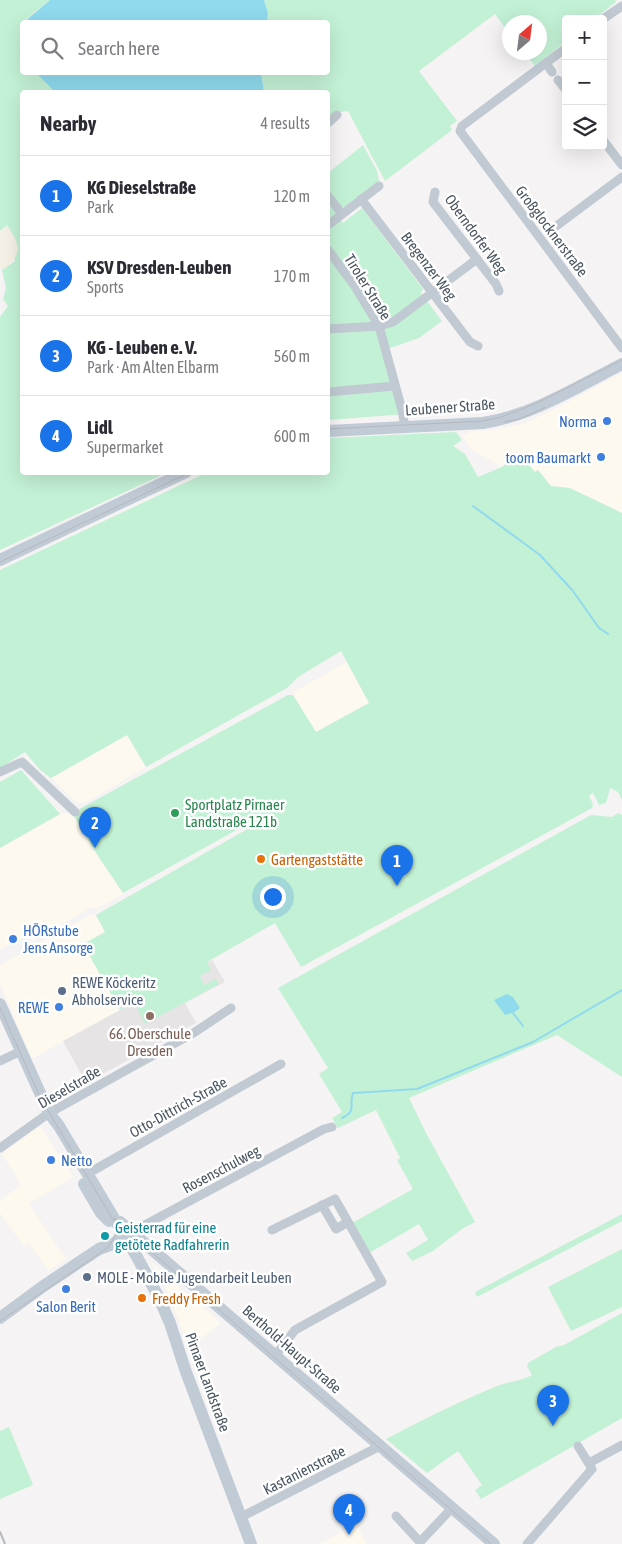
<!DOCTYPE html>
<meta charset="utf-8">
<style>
:root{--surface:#fff;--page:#f2f2f3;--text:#2b2b33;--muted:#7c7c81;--line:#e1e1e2;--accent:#1a73e8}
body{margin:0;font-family:"Asap Condensed",sans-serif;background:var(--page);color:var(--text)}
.controls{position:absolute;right:15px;top:15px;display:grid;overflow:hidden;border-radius:5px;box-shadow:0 5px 20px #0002}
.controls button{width:45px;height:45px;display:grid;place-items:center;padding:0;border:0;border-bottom:1px solid var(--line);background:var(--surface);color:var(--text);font:25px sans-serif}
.compass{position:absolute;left:502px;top:15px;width:45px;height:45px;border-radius:50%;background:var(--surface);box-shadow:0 5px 20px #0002;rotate:28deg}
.you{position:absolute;left:272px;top:896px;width:18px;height:18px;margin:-12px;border:4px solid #fff;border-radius:50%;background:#1a73e8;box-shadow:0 0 0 8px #1a73e833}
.badge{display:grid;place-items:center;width:32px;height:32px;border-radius:50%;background:var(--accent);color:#fff;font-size:16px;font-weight:700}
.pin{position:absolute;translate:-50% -41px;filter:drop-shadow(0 1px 2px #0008)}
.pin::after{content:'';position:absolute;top:26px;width:18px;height:15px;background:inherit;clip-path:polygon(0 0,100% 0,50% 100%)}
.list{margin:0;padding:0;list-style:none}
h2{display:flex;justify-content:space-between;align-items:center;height:65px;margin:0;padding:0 20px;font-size:21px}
h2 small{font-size:16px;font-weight:400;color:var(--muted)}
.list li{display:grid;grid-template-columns:32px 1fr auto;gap:15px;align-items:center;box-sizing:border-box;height:80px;padding:0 20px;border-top:1px solid var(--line)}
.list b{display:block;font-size:19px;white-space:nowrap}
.list p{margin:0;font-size:16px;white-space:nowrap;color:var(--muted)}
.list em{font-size:16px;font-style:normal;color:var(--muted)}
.icon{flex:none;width:28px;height:28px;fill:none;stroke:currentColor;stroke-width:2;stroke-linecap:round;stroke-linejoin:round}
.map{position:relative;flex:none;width:622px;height:1544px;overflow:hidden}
.search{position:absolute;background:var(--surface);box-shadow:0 5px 20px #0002;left:20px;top:20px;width:310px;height:55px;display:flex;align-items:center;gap:12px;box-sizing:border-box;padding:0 18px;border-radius:5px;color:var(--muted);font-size:19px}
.panel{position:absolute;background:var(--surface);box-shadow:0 5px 20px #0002;left:20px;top:90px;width:310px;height:385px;border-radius:5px}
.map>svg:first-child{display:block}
</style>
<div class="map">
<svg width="622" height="1544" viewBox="0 0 622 1544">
<rect width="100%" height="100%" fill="#f5f3f3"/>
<g fill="#fdf9ef">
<path d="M622,373V513L570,488L551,486L538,470L535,472L523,458L521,459L517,455L502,467L471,449L463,437L471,431L493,430L523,424L555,409Z"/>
<path d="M347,662L369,703L316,732L293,695L295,691Z"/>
<path d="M127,735L146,767L85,803L76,802L51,778Z"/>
<path d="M72,813L97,855L124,894L96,909L92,907L32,941L25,937L0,949V848L60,814Z"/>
<path d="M90,915H96L105,932L84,945L120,1010L32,1059L0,984V965Z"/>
<path d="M40,1126L73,1177L29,1204L66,1259L48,1271L29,1243L24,1247L0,1213V1200L21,1185L2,1154Z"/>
<path d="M150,1260L162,1272L221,1323L205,1336L187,1343L167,1291Z"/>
<path d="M356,1524L367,1544H317L329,1539Z"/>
</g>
<path fill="#e6e4e5" d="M212,960L225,982L185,1003L196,1023L86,1083L63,1041Z"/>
<g fill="#c3f1d5">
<path d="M0,0H50L22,22L21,55L22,57V72L36,73L52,89V92H22V472L166,473L0,550V317L8,306L3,299L6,288L2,270L15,261L7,225L0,231Z"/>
<path d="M264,0H615L616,2L594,19H566V41L535,66L525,53L540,52V22H510L509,33L495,14L419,71L457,121L450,126L452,130L385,181L348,111L333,113L328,118V92H264L261,72H328V22H267L268,13Z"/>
<path d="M363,145L377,171L379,181L344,207L338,206L328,192V173Z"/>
<path d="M328,203L343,223L362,208L423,289L421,293L442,321L419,338L387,349L406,414L328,420Z"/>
<path d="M456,432L462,440L453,446L465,454L478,477L502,467L517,455L521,459L523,458L535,472L538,470L551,486L570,488L622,513V800L618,792L610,788L606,803L599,805L593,793L589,796L593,804L592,808L301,967L275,923L207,962L211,970L200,976L204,985L216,979L219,984L145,1024L134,1002L120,1010L83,944L105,932L96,915L251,827L249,823L123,893L98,856L72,813L288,695H293L316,732L369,703L341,651L298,677L287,688L146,767L127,735L51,778L40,770L25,752L0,768V570L206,473L328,472V438Z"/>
<path d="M21,770L60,814L0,848V782Z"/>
<path d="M618,813L622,815V1077L557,1035L409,1098L426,1133L475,1222L462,1229L433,1251L412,1261L406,1253L428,1240L419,1224L369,1253L352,1223L413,1189L397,1160L400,1158L376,1110L338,1128L332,1118L342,1112L319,1074L328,1068L278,988L591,815L612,817Z"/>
<path d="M622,1214V1221L477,1297L475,1292Z"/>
<path d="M622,1249V1307L571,1331L548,1287Z"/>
<path d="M622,1313V1418L481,1499L475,1490L482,1485L458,1451L427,1473L386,1439C422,1420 458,1402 495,1387C507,1381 521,1382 532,1375L527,1366L528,1363L556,1347L564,1345Z"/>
<path d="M9,1427L33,1485L0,1499V1431Z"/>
</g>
<path fill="#f5f0e5" d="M7,225C21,246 23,254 2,270L0,266V231Z"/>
<g fill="#90daee">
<path d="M50,0H264L268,13L267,22H24Z"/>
<path d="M36,73H261L264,92H52V89Z"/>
<path d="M507,994L513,997L520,1008L513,1013L505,1015L494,1000Z"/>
</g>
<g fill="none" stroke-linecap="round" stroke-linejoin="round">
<g stroke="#90daee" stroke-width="2">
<path d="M473,506L540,555L573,591L599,628L608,634"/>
<path d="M513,1013L523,1026"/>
<path d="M342,1118C358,1110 348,1106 353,1093L417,1089L533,1042L622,990"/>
</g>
<path stroke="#caccce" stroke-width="9" stroke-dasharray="9 4.5" stroke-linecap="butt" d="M547,233L555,227"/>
<g stroke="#c1cad2" stroke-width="9">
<path d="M603,19L622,6"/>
<path d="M566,48L462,126L460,131L622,348"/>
<path d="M546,63L552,72"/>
<path d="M558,80L566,90"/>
<path d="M328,123L337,115"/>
<path d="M603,140L622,165"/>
<path d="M435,192L433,202L496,284L499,291"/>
<path d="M328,196L342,214"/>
<path d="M361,199L470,342L478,346"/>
<path d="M328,225L379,186"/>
<path d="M555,227L622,177"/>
<path d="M328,250L354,285L379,326L402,410L405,427"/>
<path d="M328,329L379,326L393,322L477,259"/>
<path d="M328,392L395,386"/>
<path d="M0,772L22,762L75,812"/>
<path d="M0,1061L21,1051"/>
<path d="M0,1148L49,1113L195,1032L231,1008"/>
<path d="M87,1174L281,1064"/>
<path d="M322,1205L336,1229L348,1222"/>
<path d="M272,1230L335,1199L382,1282L295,1330L275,1356"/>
<path d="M128,1234L324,1129L332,1127"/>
<path d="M589,1463L622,1445"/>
<path d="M396,1516L420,1542L452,1508"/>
<path d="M241,1517L380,1446"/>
<path d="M527,1544L592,1469L578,1446"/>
</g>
<g stroke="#c1cbd6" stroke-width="12">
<path d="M328,431L483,423C533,415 577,387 622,364"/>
<path d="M0,560L186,472"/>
<path d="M0,1004L49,1113L59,1126L137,1257L159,1298L170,1323L186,1372L251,1544"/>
<path d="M84,1184L101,1213L109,1221"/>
<path d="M120,1222L494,1544"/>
<path d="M0,1318L42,1287L99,1249L113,1244L124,1236"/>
</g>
<g stroke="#b5b8bd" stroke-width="1">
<path d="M504,422L520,419L546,407"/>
<path d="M328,429L483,421L501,417L535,404L622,360"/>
<path d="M0,562L191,472"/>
<path d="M0,1008L41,1099L112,1218L491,1544"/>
<path d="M0,1321L106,1249C115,1240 118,1230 115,1218"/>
</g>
<path stroke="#b5b8bd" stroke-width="2" d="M0,1532L5,1544"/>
</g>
<g fill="#3f7fe0" stroke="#fff" stroke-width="2">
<circle cx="607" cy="421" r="5"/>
<circle cx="601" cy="457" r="5"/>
<circle cx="13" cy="939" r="5"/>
<circle cx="59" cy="1007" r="5"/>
<circle cx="51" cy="1160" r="5"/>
<circle cx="66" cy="1289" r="5"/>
</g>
<circle fill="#2e9e5b" stroke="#fff" stroke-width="2" cx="175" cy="813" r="5"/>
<g fill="#e8710a" stroke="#fff" stroke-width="2">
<circle cx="261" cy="859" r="5"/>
<circle cx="142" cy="1298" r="5"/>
</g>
<g fill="#5c6f8a" stroke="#fff" stroke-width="2">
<circle cx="62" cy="991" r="5"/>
<circle cx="87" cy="1277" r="5"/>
</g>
<circle fill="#8d6e63" stroke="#fff" stroke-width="2" cx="150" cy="1016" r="5"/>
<circle fill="#0f9aa8" stroke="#fff" stroke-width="2" cx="105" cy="1236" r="5"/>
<g text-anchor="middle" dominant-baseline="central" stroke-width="5" stroke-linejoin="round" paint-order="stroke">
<g font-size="15" fill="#4a5661" stroke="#fff">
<text transform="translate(552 231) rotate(53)">Großglocknerstraße</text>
<text transform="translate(476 234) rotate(54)">Oberndorfer Weg</text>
<text transform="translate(429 266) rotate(53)">Bregenzer Weg</text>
<text transform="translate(368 287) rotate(58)">Tiroler Straße</text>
<text transform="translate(450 407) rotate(-4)">Leubener Straße</text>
<text transform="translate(69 1087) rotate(-30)">Dieselstraße</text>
<text transform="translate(178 1107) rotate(-29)">Otto-Dittrich-Straße</text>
<text transform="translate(221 1169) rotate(-28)">Rosenschulweg</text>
<text transform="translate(292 1349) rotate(41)">Berthold-Haupt-Straße</text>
<text transform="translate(208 1382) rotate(70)">Pirnaer Landstraße</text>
<text transform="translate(304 1470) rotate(-27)">Kastanienstraße</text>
</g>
<g font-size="15" fill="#366cbe" stroke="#fff" text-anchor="end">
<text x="597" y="421">Norma</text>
<text x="591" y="457">toom Baumarkt</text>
<text x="23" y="930" text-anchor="start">HÖRstube<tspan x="23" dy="17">Jens Ansorge</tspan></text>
<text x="49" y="1007">REWE</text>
<text x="61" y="1160" text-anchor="start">Netto</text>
<text x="66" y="1306" text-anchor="middle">Salon Berit</text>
</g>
<g font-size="15" fill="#27864d" stroke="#fff" text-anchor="start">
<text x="185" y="804">Sportplatz Pirnaer<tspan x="185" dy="17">Landstraße 121b</tspan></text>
</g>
<g font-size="15" fill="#c56008" stroke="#fff" text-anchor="start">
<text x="271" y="859">Gartengaststätte</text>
<text x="152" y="1298">Freddy Fresh</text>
</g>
<g font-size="15" fill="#4e5e75" stroke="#fff" text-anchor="start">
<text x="72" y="982">REWE Köckeritz<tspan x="72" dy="17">Abholservice</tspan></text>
<text x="97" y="1277">MOLE - Mobile Jugendarbeit Leuben</text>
</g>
<g font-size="15" fill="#785e54" stroke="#fff">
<text x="150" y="1033">66. Oberschule<tspan x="150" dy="17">Dresden</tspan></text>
</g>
<g font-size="15" fill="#0d838f" stroke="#fff" text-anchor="start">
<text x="115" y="1227">Geisterrad für eine<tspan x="115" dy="17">getötete Radfahrerin</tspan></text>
</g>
</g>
</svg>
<div class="controls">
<button>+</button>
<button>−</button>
<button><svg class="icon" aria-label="layers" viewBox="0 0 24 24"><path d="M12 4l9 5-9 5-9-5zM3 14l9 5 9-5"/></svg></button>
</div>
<svg class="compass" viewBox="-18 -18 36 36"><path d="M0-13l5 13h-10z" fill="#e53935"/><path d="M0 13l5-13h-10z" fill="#7c7c81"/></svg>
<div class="you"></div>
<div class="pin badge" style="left:397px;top:886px">1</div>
<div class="pin badge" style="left:95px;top:848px">2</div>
<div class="pin badge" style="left:553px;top:1426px">3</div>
<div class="pin badge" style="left:349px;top:1535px">4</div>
<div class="search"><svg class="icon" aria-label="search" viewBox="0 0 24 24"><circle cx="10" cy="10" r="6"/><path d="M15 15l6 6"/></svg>Search here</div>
<section class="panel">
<h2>Nearby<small>4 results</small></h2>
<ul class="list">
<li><span class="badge">1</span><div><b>KG Dieselstraße</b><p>Park</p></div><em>120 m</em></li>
<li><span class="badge">2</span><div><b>KSV Dresden-Leuben</b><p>Sports</p></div><em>170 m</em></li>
<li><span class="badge">3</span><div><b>KG - Leuben e. V.</b><p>Park · Am Alten Elbarm</p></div><em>560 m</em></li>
<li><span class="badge">4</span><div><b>Lidl</b><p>Supermarket</p></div><em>600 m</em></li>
</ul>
</section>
</div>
